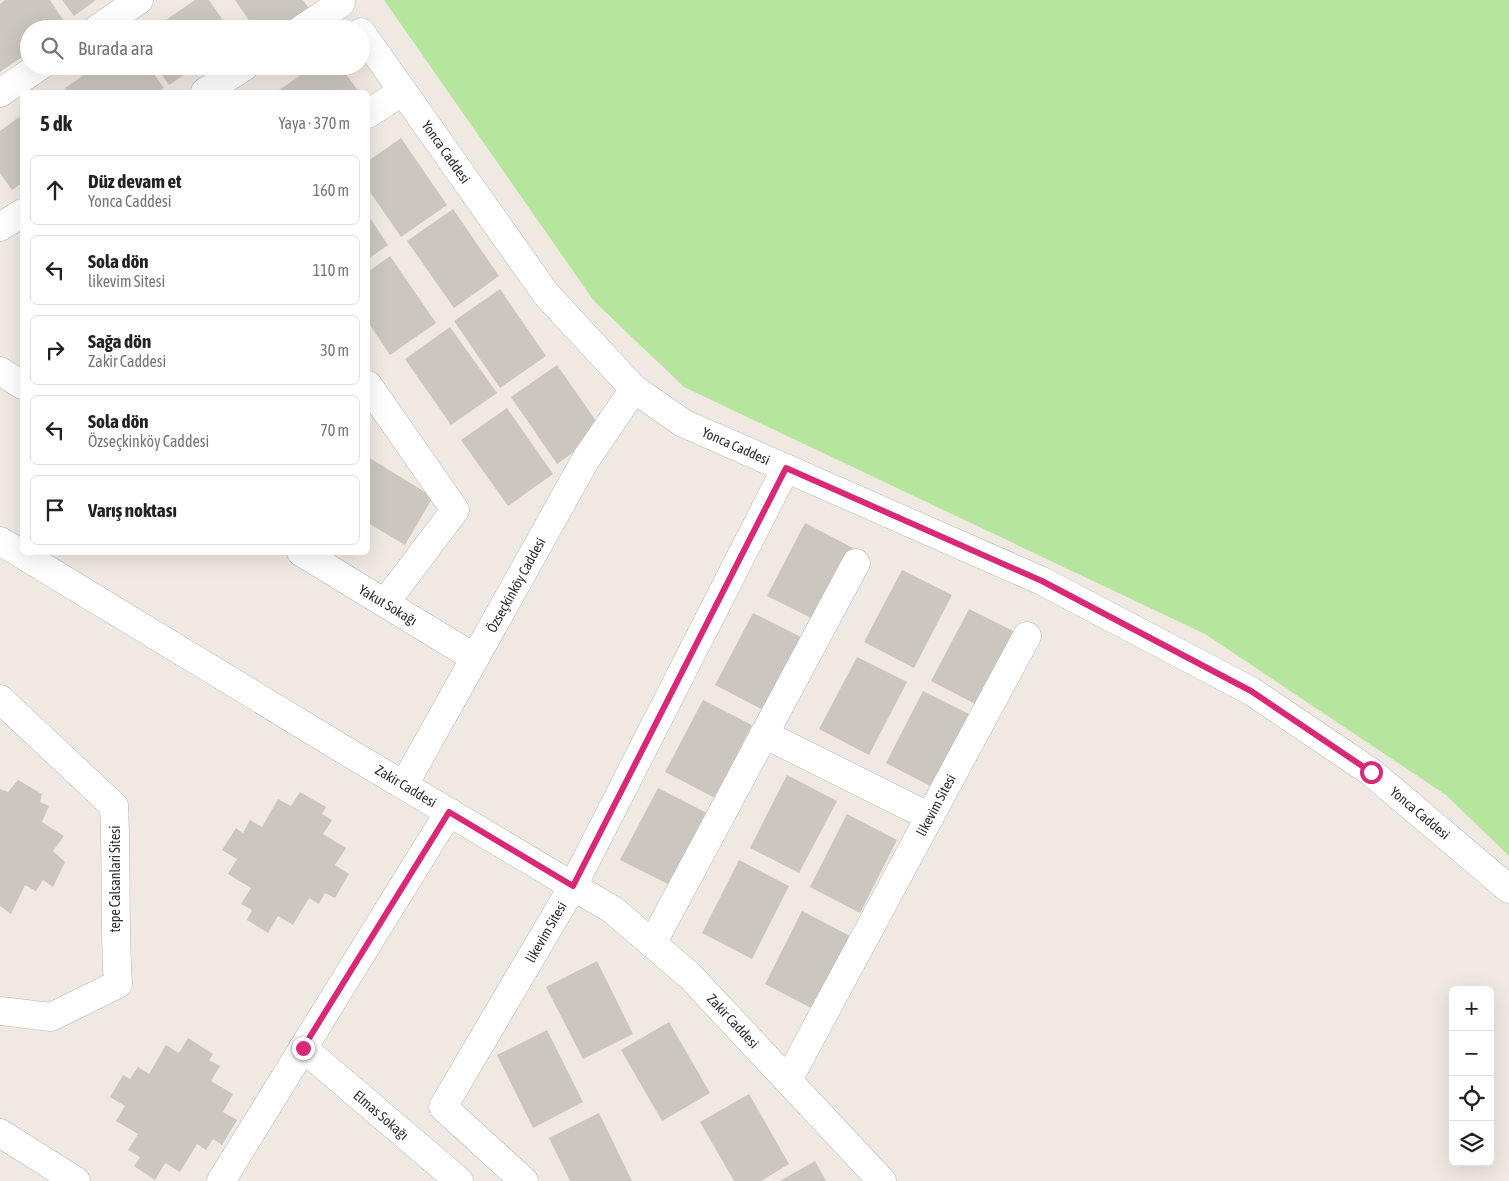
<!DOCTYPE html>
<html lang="tr">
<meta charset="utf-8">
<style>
:root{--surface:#fff;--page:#f2f2f2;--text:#222;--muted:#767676;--line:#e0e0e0}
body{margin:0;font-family:"Asap Condensed",sans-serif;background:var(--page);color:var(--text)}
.controls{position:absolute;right:15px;bottom:15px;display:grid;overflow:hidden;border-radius:8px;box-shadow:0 5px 20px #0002}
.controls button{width:45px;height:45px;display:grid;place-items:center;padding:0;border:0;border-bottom:1px solid var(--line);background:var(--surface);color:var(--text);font:25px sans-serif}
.stop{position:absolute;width:15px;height:15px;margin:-11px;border:4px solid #db2777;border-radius:50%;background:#fff}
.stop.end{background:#db2777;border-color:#fff;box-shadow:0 1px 5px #0008}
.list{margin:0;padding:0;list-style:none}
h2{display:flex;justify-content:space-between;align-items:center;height:65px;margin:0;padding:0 20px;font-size:21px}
h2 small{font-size:16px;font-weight:400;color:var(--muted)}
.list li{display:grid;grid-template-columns:32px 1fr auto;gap:15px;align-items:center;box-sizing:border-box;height:70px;margin:0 10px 10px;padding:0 10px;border:1px solid var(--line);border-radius:8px}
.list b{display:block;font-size:19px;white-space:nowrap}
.list p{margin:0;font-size:16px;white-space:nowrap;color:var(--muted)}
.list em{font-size:16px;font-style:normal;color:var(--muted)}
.icon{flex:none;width:28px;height:28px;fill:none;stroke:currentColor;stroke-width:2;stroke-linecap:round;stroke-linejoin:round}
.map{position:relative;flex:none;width:1509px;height:1181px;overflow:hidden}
.search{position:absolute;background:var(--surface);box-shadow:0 5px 20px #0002;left:20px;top:20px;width:350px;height:55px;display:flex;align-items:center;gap:12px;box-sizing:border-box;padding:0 18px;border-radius:28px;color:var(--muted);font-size:19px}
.panel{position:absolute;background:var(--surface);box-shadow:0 5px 20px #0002;left:20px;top:90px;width:350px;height:465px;border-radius:8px}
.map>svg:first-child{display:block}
</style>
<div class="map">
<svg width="1509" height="1181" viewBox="0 0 1509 1181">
<rect width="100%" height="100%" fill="#efe9e1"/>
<path fill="#b6e59e" d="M384,0H1509V856L1446,795L1205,634L684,387L594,301Z"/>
<g fill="#cbc7bf">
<path d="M5,0H50L67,26L62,29H29V52L0,72V4Z"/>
<path d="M62,0H96L74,16Z"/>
<path d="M195,0H209L229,29H153Z"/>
<path d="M235,0H303L310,10L284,29H255Z"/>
<path d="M97,66H148L164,88L157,92H67L65,88Z"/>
<path d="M156,66H197L169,85Z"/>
<path d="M314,66H340L359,92H276Z"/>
<path d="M22,115V183L12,190L0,173V131Z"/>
<path d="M401,138L447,205L401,237L368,189V161Z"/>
<path d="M453,209L499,276L454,308L407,241Z"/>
<path d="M368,215L388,245L368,259Z"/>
<path d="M390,256L436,323L390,355L368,322V272Z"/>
<path d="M500,289L546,356L500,388L454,321Z"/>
<path d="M450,327L497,393L451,425L405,359Z"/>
<path d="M557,365L603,431L557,464L511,397Z"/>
<path d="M507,408L553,474L508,506L461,440Z"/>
<path d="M368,457L433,497L405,545L368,523Z"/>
<path d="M805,523L855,549L817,621L767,596Z"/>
<path d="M902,570L952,595L914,668L864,642Z"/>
<path d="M969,609L1019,634L981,707L931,681Z"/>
<path d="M753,613L803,638L765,711L715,685Z"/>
<path d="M857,657L907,682L869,755L819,729Z"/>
<path d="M923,691L973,716L936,789L886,763Z"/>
<path d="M703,700L752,725L715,798L665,772Z"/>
<path d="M787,775L837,801L799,873L750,848Z"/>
<path d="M18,780L42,794L40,802L49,806L42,822L64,836L53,851L65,862L53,887L43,880L36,891L25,885L11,914L0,906V789L8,792Z"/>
<path d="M658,788L707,813L670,885L620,860Z"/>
<path d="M300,792L326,807L322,814L332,820L323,834L346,848L335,865L349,874L335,898L325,893L319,904L309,898L293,925L278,916L268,933L247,920L252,910L241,904L251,888L228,874L237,859L222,850L236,828L243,833L250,820L262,827L278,799L291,806Z"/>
<path d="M847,814L897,840L860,913L810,887Z"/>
<path d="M739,860L789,886L752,959L702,933Z"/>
<path d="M802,911L852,937L815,1010L765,984Z"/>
<path d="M597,961L633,1034L583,1059L546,987Z"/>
<path d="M669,1022L710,1093L662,1121L621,1050Z"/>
<path d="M547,1030L583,1102L533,1128L497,1055Z"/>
<path d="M188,1038L213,1054L209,1060L220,1066L211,1081L233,1094L223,1112L237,1120L222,1145L213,1139L206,1150L197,1144L180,1172L165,1163L155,1180L134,1166L140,1157L128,1150L138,1134L116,1121L125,1106L110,1097L123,1075L130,1079L138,1067L149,1074L166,1045L179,1053Z"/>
<path d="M749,1094L789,1164L761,1181H734L700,1122Z"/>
<path d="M599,1113L632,1181H570L549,1138Z"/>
<path d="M815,1161L826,1181H780Z"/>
</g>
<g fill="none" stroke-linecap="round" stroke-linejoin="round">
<g stroke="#b4b7c1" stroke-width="29">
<g id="minor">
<path d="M97,29L139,0"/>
<path d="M302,29L341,3"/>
<path d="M361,32L546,294L634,389L683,423L1042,581L1251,691L1371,772L1509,889"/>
<path d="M205,92L245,66"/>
<path d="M0,93L40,66"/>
<path d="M368,114L403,91"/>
<path d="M0,227L22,213"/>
<path d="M0,371L22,385"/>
<path d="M368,385L455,510L385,603"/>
<path d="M0,541L341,748L613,910L690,976L882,1181"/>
<path d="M301,552L475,658"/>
<path d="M0,699L114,806C117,865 114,925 118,984L51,1017L0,1011"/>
<path d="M764,734L930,817"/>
<path d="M404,785L586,459L634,389"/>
<path d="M652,944L856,563"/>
<path d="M303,1048L459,1181"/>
<path d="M788,1080L1027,636"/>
<path d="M0,1133L76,1181"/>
<path d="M221,1181L449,812"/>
<path d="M524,1181L443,1107L573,886L786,468"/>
</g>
</g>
<use href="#minor" stroke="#fff" stroke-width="28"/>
</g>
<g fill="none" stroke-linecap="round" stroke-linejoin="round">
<path stroke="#db2777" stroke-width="6" d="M303,1048L449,812L573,886L786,468L1042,581L1251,691L1371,772"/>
</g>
<g text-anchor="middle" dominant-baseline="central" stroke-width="4" stroke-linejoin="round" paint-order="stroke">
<g font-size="14" fill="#2e2e2e" stroke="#fff">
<text transform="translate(446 152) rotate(55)">Yonca Caddesi</text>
<text transform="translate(736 446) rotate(24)">Yonca Caddesi</text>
<text transform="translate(516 585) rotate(-61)">Özseçkinköy Caddesi</text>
<text transform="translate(388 605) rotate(31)">Yakut Sokağı</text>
<text transform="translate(406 786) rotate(31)">Zakir Caddesi</text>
<text transform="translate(936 805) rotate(-62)">likevim Sitesi</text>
<text transform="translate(1420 813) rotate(40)">Yonca Caddesi</text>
<text transform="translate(115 879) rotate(-90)">tepe Calsanlari Sitesi</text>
<text transform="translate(546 932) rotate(-60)">likevim Sitesi</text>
<text transform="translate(733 1021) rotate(47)">Zakir Caddesi</text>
<text transform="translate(381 1115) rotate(41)">Elmas Sokağı</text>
</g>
</g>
</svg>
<div class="controls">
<button>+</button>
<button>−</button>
<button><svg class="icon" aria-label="locate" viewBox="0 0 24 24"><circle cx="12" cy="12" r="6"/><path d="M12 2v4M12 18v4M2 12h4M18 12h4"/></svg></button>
<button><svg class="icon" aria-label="layers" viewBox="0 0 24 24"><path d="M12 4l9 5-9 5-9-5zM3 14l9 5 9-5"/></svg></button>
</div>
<div class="stop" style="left:1371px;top:772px"></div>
<div class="stop end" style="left:303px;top:1048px"></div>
<div class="search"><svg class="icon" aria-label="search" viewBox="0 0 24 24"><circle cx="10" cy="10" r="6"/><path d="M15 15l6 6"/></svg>Burada ara</div>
<section class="panel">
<h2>5 dk<small>Yaya · 370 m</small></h2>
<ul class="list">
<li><svg class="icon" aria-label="ahead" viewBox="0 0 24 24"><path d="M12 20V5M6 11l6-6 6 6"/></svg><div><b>Düz devam et</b><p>Yonca Caddesi</p></div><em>160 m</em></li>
<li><svg class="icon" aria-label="left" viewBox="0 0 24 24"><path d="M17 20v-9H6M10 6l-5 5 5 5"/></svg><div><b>Sola dön</b><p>likevim Sitesi</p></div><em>110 m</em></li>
<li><svg class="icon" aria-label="right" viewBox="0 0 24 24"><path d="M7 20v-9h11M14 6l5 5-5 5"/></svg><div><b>Sağa dön</b><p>Zakir Caddesi</p></div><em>30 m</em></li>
<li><svg class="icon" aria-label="left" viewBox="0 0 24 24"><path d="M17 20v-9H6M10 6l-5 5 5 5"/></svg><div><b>Sola dön</b><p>Özseçkinköy Caddesi</p></div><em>70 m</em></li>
<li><svg class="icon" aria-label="arrive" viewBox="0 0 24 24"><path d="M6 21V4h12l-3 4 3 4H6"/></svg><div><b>Varış noktası</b></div></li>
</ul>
</section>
</div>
